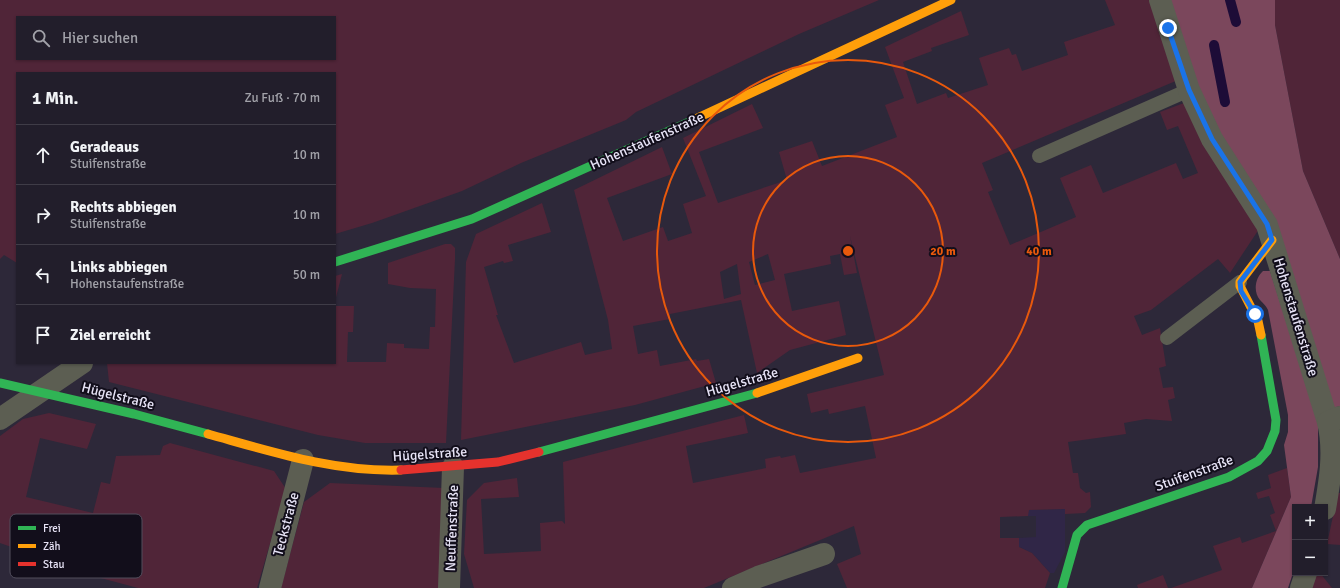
<!DOCTYPE html>
<html lang="de">
<meta charset="utf-8">
<style>
:root{--surface:#221e2b;--page:#2a2733;--text:#f1f3f6;--muted:#a2a2a9;--line:#3f3c47}
body{margin:0;font-family:Signika,sans-serif;background:var(--page);color:var(--text)}
.controls{position:absolute;right:12px;bottom:12px;display:grid;overflow:hidden;border-radius:0px;box-shadow:0 1px 3px #0004}
.controls button{width:36px;height:36px;display:grid;place-items:center;padding:0;border:0;border-bottom:1px solid var(--line);background:var(--surface);color:var(--text);font:20px sans-serif}
.stop{position:absolute;width:12px;height:12px;margin:-9px;border:3px solid #1a73e8;border-radius:50%;background:#fff}
.stop.end{background:#1a73e8;border-color:#fff;box-shadow:0 1px 4px #0008}
.list{margin:0;padding:0;list-style:none}
h2{display:flex;justify-content:space-between;align-items:center;height:52px;margin:0;padding:0 16px;font-size:17px}
h2 small{font-size:13px;font-weight:400;color:var(--muted)}
.list li{display:grid;grid-template-columns:26px 1fr auto;gap:12px;align-items:center;box-sizing:border-box;height:60px;padding:0 16px;border-top:1px solid var(--line)}
.list b{display:block;font-size:15px;white-space:nowrap}
.list p{margin:0;font-size:13px;white-space:nowrap;color:var(--muted)}
.list em{font-size:13px;font-style:normal;color:var(--muted)}
.icon{flex:none;width:22px;height:22px;fill:none;stroke:currentColor;stroke-width:2;stroke-linecap:round;stroke-linejoin:round}
.map{position:relative;flex:none;width:1340px;height:588px;overflow:hidden}
.search{position:absolute;background:var(--surface);box-shadow:0 1px 3px #0004;left:16px;top:16px;width:320px;height:44px;display:flex;align-items:center;gap:10px;box-sizing:border-box;padding:0 14px;border-radius:0px;color:var(--muted);font-size:15px}
.panel{position:absolute;background:var(--surface);box-shadow:0 1px 3px #0004;left:16px;top:72px;width:320px;height:292px;border-radius:0px}
.map>svg:first-child{display:block}
</style>
<div class="map">
<svg width="1340" height="588" viewBox="0 0 1340 588">
<rect width="100%" height="100%" fill="#2d2839"/>
<path fill="#302647" d="M1065,509V552L1054,573H1050L1032,553L1019,547V538L1036,537V516H1028V510Z"/>
<g fill="#502538" fill-rule="evenodd">
<path d="M0,0H879L799,34L636,112L626,120L521,163L462,191L372,223L335,234V73H17V263L4,255L0,259ZM17,17H335V59H17Z"/>
<path d="M1105,0H1153L1178,80L982,163L993,190L988,192L1010,245L1076,217L1060,178L1091,165L1103,193L1176,163L1183,179L1198,173L1178,126L1167,130L1160,112L1184,103L1259,229L1230,273L1218,259L1151,310L1134,316L1142,335L1160,328L1166,366L1159,368L1163,388L1173,387L1175,398L1168,400L1172,421L1146,419L1124,423L1126,434L1068,442L1073,473H1078L1080,488L1086,493L1090,492L1091,507L1085,513L1065,514V509L1029,510L1028,516L1000,517V538H1019V547L1032,553L1050,573L1045,588H847L837,564L861,554L854,526L704,588H474L464,554L467,500L484,483L517,478L519,497L481,499L484,554L541,551L540,523L562,521L565,524L563,462L744,415L748,433L686,446L693,483L766,468L765,459L780,456L781,458L795,455L800,473L876,458L865,406L829,414L828,409L811,413L807,394L884,375L850,236L857,273L844,275L840,254L830,256L831,264L784,274L792,311L839,301L846,335L790,350L757,373L741,300L670,314V319L633,326L638,354L657,350L660,366L696,359L697,361L709,359L716,383L635,405L461,440L466,262L476,234L542,203L551,232L508,245L513,261L504,263L503,261L484,267L498,315H496L514,363L581,342L585,355L612,349L608,320L574,190L662,147L672,174L607,198L623,241L663,227L668,241L692,233L683,204L706,196L683,138L752,104L763,128L699,152L718,203L787,180L779,152L812,141L822,166L897,137L885,105L904,98L885,47L961,11L969,35L931,48L932,51L903,62L917,104L946,93L948,98L988,85L979,58L1009,48L1012,55L1016,54L1022,71L1068,55L1064,42L1115,25ZM768,254L775,280L755,285L749,262ZM737,264L741,294L724,299L720,272Z"/>
<path d="M1275,0H1340V259L1303,171L1275,25Z"/>
<path d="M445,244H451L455,248V259L446,443H365L318,435L109,382L107,363H335V306H354L353,332H348L347,362H386L387,343L404,344V348L429,349L430,327H435L436,289L410,288L388,284V263Z"/>
<path d="M342,274L335,301V276Z"/>
<path d="M49,413L96,424L87,449L40,438L26,497L93,513L101,482L110,484L116,456L160,455L163,446L170,443L274,471L286,489L257,588H138L97,577L0,543V436L23,419Z"/>
<path d="M1287,468L1291,497L1252,588H1171L1222,570L1213,546L1240,537L1242,543L1276,531L1270,515L1275,513L1269,496L1258,499L1256,493L1271,488L1268,475Z"/>
<path d="M330,483L444,488L441,588H281L304,502Z"/>
<path d="M1338,493H1340V545L1327,544Z"/>
<path d="M1317,573H1320L1332,588H1311Z"/>
<path d="M1163,575L1168,588H1138L1137,585Z"/>
</g>
<g fill="#7b475c">
<path d="M1160,0H1275V25L1303,171L1340,259V406L1329,409L1282,271L1212,139Z"/>
<path d="M1263,271H1270L1318,421V467L1311,507H1295V567L1288,588H1252L1291,497L1284,445L1288,432V415L1268,310C1266,306 1264,304 1260,300C1253,292 1255,278 1263,271Z"/>
</g>
<g fill="none" stroke-linecap="round" stroke-linejoin="round">
<g stroke="#1d0c37" stroke-width="10">
<path d="M1230,0L1236,22"/>
<path d="M1214,45L1225,102"/>
</g>
<g stroke="#5c5e52" stroke-width="14">
<path d="M1039,156L1189,90"/>
<path d="M1167,338L1240,282"/>
</g>
<g stroke="#5c5e52" stroke-width="22">
<path d="M1160,0L1189,90L1212,139L1267,225L1328,422"/>
<path d="M0,419L82,363"/>
<path d="M1325,509C1330,480 1335,451 1328,422L1340,417"/>
<path d="M270,588L303,460"/>
<path d="M449,588L453,467"/>
<path d="M733,588L758,577L824,554"/>
<path d="M1301,588L1306,573"/>
</g>
<g stroke="#30b455" stroke-width="9">
<path d="M335,262L472,219L691,121"/>
<path d="M0,383L134,414L208,434"/>
<path d="M539,452L757,393"/>
<path d="M1062,588L1077,535L1087,525L1229,477L1258,461L1267,451L1275,431L1276,420L1261,335"/>
</g>
<g stroke="#ff9f0a" stroke-width="9">
<path d="M691,121L951,0"/>
<path d="M1261,335L1258,321L1240,286V282L1272,240"/>
<path d="M757,393L858,358"/>
<path d="M208,434C273,452 334,472 401,470"/>
</g>
<path stroke="#e5322d" stroke-width="9" d="M401,470L498,462L539,452"/>
</g>
<g fill="none" stroke-linecap="round" stroke-linejoin="round">
<path stroke="#1a73e8" stroke-width="5" d="M1168,28L1189,90L1212,139L1267,224L1272,240L1240,282L1241,291L1255,314"/>
</g>
<g fill="none" stroke="#e8590c" stroke-width="2">
<circle cx="848" cy="251" r="95"/>
<circle cx="848" cy="251" r="191"/>
</g>
<g text-anchor="middle" dominant-baseline="central" stroke-width="4" stroke-linejoin="round" paint-order="stroke">
<g font-size="14" fill="#e7e3f6" stroke="#120e1b">
<text transform="translate(647 141) rotate(-24)">Hohenstaufenstraße</text>
<text transform="translate(1296 317) rotate(73)">Hohenstaufenstraße</text>
<text transform="translate(742 382) rotate(-16)">Hügelstraße</text>
<text transform="translate(118 396) rotate(14)">Hügelstraße</text>
<text transform="translate(430 454) rotate(-4)">Hügelstraße</text>
<text transform="translate(1194 473) rotate(-20)">Stuifenstraße</text>
<text transform="translate(286 524) rotate(-75)">Teckstraße</text>
<text transform="translate(452 528) rotate(-88)">Neuffenstraße</text>
</g>
</g>
<rect x="10" y="514" width="132" height="64" rx="6" fill="#120e1b" stroke="#524e5d" stroke-width="1"/>
<rect x="18" y="526" width="18" height="4" fill="#30b455"/>
<rect x="18" y="544" width="18" height="4" fill="#ff9f0a"/>
<rect x="18" y="562" width="18" height="4" fill="#e5322d"/>
<g font-size="11" fill="#e7e3f6">
<text x="43" y="532">Frei</text>
<text x="43" y="550">Zäh</text>
<text x="43" y="568">Stau</text>
</g>
<circle cx="848" cy="251" r="6" fill="#e8590c" stroke="#120e1b" stroke-width="2"/>
<g font-size="12" text-anchor="middle" font-weight="bold" fill="#e8590c" stroke="#120e1b" stroke-width="4" stroke-linejoin="round" paint-order="stroke">
<text x="943" y="255">20 m</text>
<text x="1039" y="255">40 m</text>
</g>
</svg>
<div class="controls">
<button>+</button>
<button>−</button>
</div>
<div class="stop" style="left:1255px;top:314px"></div>
<div class="stop end" style="left:1168px;top:28px"></div>
<div class="search"><svg class="icon" aria-label="search" viewBox="0 0 24 24"><circle cx="10" cy="10" r="6"/><path d="M15 15l6 6"/></svg>Hier suchen</div>
<section class="panel">
<h2>1 Min.<small>Zu Fuß · 70 m</small></h2>
<ul class="list">
<li><svg class="icon" aria-label="ahead" viewBox="0 0 24 24"><path d="M12 20V5M6 11l6-6 6 6"/></svg><div><b>Geradeaus</b><p>Stuifenstraße</p></div><em>10 m</em></li>
<li><svg class="icon" aria-label="right" viewBox="0 0 24 24"><path d="M7 20v-9h11M14 6l5 5-5 5"/></svg><div><b>Rechts abbiegen</b><p>Stuifenstraße</p></div><em>10 m</em></li>
<li><svg class="icon" aria-label="left" viewBox="0 0 24 24"><path d="M17 20v-9H6M10 6l-5 5 5 5"/></svg><div><b>Links abbiegen</b><p>Hohenstaufenstraße</p></div><em>50 m</em></li>
<li><svg class="icon" aria-label="arrive" viewBox="0 0 24 24"><path d="M6 21V4h12l-3 4 3 4H6"/></svg><div><b>Ziel erreicht</b></div></li>
</ul>
</section>
</div>
